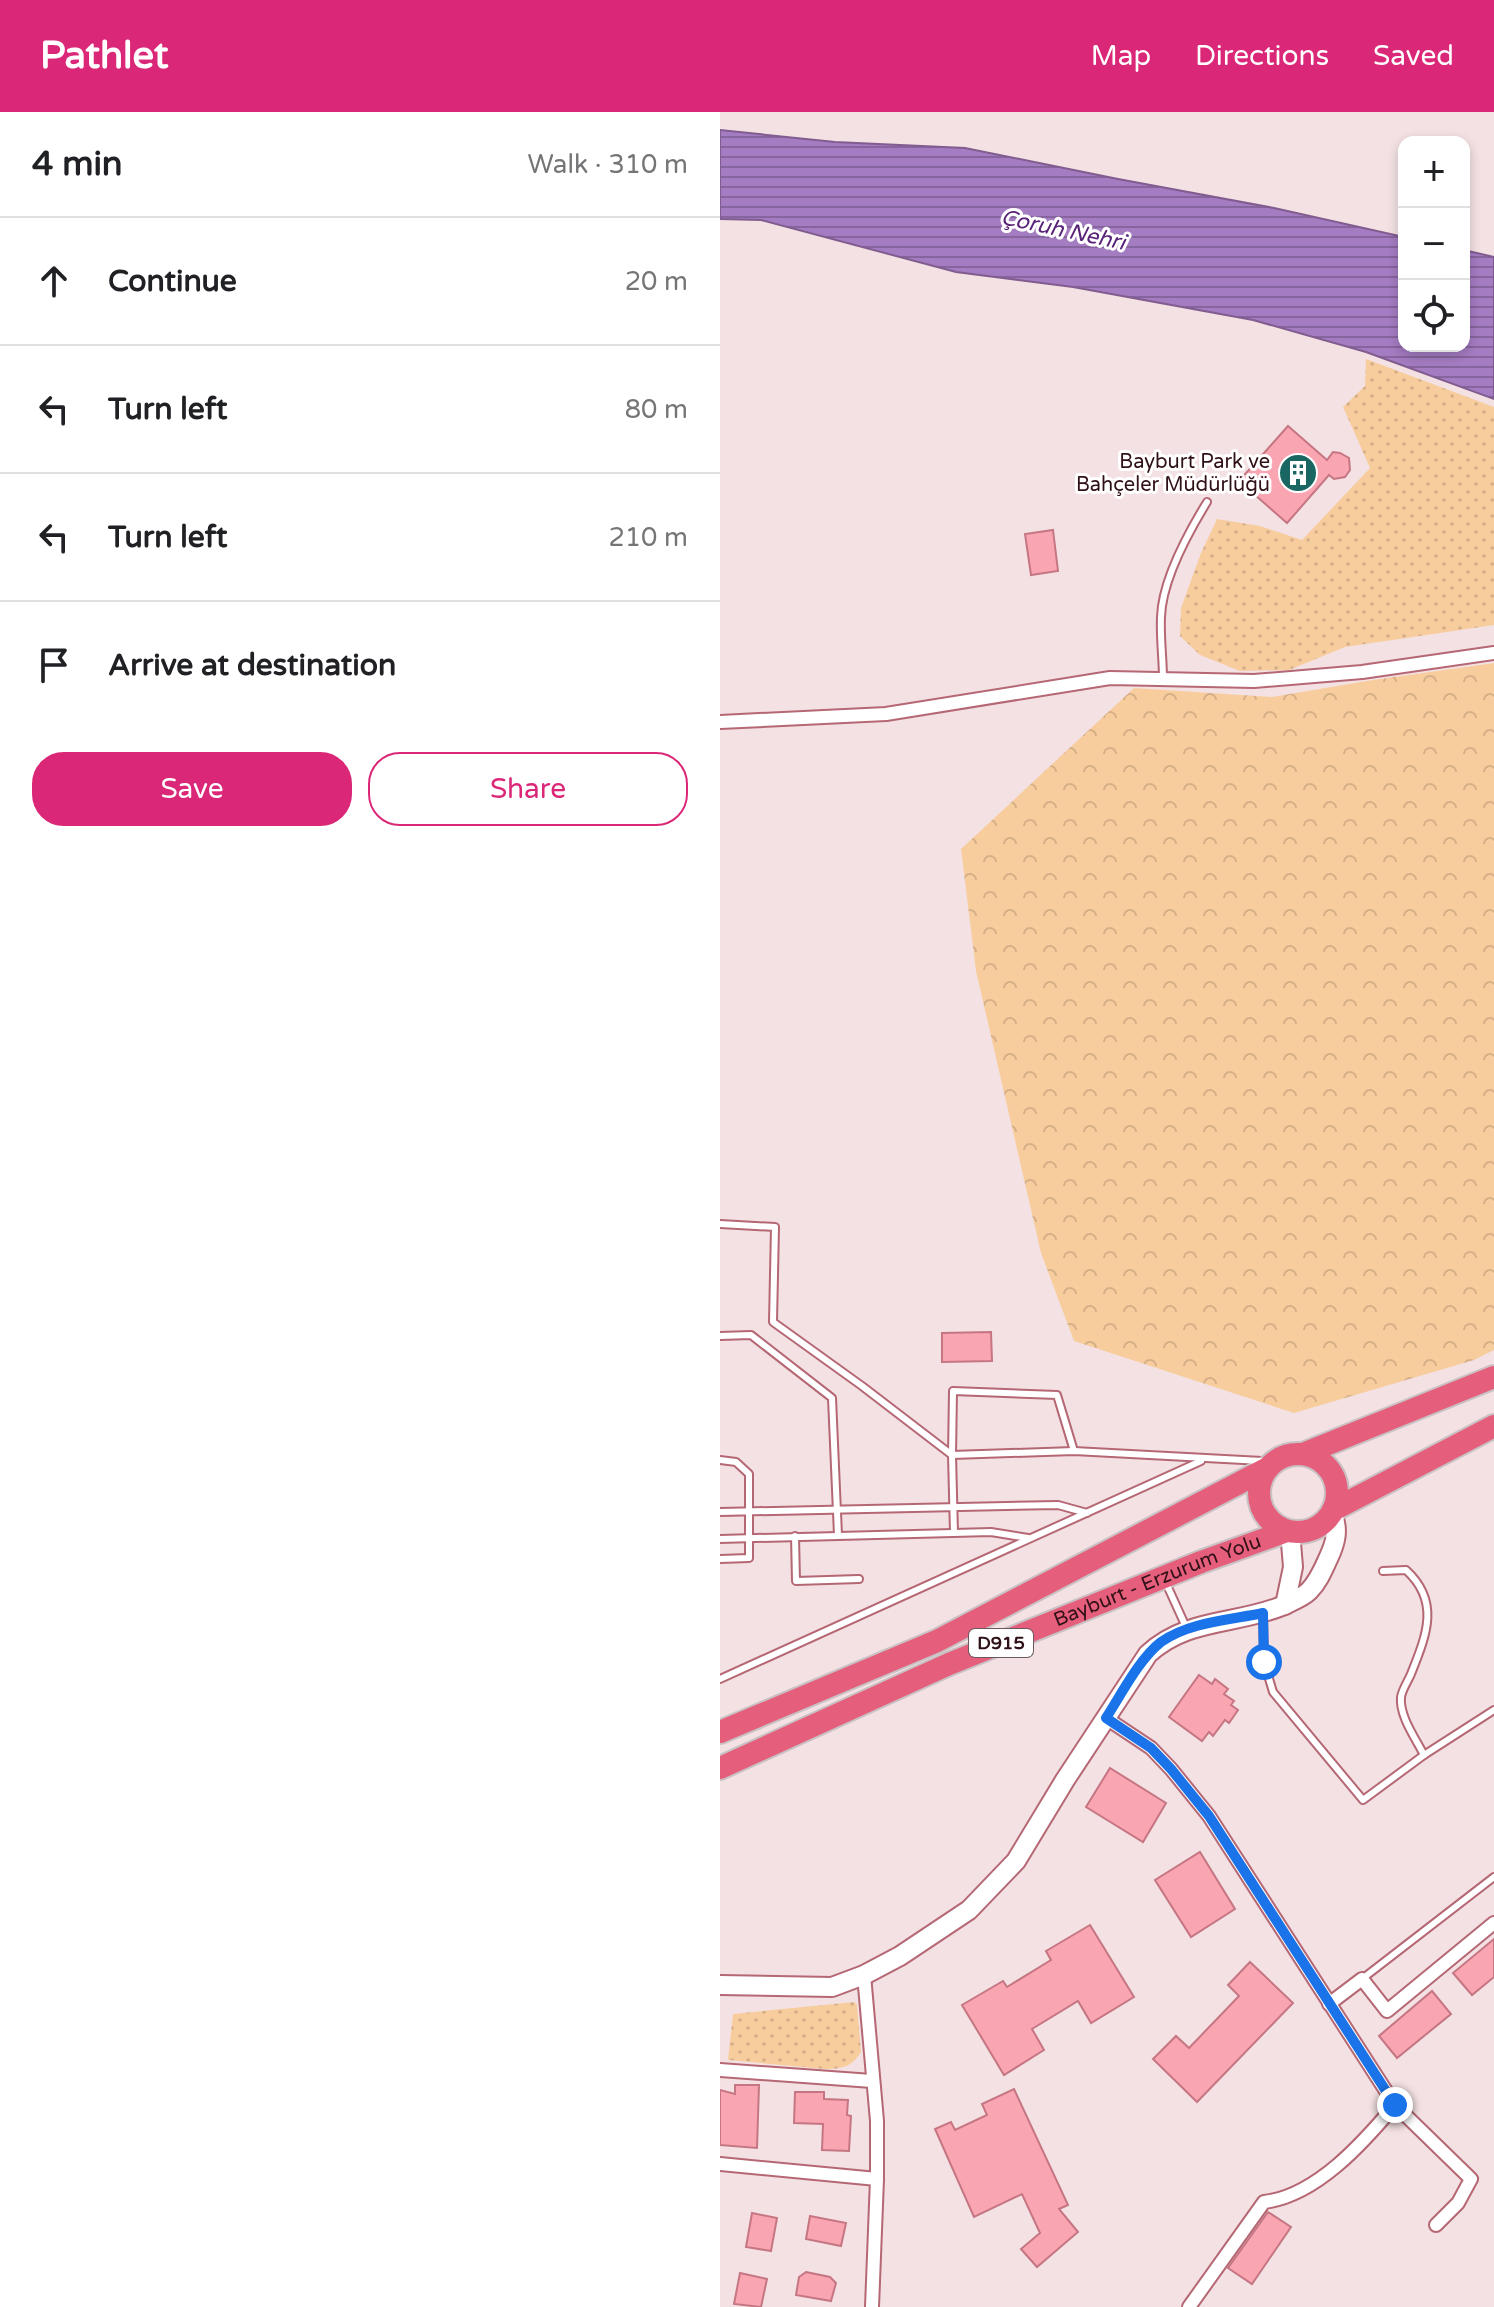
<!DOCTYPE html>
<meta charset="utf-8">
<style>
:root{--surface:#fff;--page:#f6f6f6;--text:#202124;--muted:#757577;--line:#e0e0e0;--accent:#db2777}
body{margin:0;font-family:"Varela Round",sans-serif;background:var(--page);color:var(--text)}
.controls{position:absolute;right:24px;top:24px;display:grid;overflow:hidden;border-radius:16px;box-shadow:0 4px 12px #0003}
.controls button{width:72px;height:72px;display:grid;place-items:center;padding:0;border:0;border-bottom:2px solid var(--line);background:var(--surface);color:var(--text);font:40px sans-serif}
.stop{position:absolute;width:24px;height:24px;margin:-18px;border:6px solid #1a73e8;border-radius:50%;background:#fff}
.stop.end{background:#1a73e8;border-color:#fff;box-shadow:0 2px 8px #0008}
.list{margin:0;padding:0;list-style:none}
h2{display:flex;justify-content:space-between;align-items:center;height:104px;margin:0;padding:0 32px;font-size:34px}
h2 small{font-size:26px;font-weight:400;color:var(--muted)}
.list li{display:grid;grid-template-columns:52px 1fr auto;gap:24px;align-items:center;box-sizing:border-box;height:128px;padding:0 32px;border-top:2px solid var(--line)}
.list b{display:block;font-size:30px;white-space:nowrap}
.list em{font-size:26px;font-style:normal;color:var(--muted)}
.actions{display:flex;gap:16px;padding:24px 32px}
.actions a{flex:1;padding:18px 0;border:2px solid var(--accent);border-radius:32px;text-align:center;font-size:28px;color:var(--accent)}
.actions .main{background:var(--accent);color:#fff}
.icon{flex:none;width:44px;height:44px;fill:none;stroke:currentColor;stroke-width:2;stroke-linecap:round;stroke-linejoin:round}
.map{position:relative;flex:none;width:774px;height:2195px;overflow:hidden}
header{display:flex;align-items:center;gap:48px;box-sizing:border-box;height:112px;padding:0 40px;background:var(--accent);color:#fff}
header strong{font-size:38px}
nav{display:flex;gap:44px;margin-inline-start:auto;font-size:28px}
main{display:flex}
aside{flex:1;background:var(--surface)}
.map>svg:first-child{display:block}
</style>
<header>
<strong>Pathlet</strong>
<nav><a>Map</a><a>Directions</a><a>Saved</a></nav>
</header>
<main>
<aside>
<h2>4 min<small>Walk · 310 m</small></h2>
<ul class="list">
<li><svg class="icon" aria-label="ahead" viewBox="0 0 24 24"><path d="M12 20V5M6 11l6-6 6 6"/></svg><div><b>Continue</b></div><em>20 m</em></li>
<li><svg class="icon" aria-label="left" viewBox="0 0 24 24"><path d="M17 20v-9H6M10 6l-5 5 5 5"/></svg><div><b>Turn left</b></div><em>80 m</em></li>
<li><svg class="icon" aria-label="left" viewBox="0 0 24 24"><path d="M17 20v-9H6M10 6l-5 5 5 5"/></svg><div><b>Turn left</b></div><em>210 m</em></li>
<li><svg class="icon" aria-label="arrive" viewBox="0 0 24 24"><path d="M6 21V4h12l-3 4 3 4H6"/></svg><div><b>Arrive at destination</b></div></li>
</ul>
<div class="actions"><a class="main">Save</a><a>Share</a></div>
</aside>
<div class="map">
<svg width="774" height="2195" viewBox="0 0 774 2195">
<defs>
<pattern id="forest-crowns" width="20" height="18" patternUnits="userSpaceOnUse" patternTransform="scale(2)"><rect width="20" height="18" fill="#f8cd9e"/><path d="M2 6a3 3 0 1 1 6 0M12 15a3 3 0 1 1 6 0" fill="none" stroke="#d5af87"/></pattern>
<pattern id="park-dots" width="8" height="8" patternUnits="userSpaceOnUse" patternTransform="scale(2)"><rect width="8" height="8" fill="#f8cd9e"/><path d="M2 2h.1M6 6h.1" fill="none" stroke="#d5af87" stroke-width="1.8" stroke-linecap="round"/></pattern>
<pattern id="water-rules" width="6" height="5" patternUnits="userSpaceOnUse" patternTransform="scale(2)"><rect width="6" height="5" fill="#a47cc2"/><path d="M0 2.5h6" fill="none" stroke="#86649d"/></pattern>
</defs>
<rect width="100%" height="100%" fill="#f3e1e3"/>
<path fill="url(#forest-crowns)" d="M774,551V1238L754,1248L574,1301L354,1229L321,1141L256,859L241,737L414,576L552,585L653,568Z"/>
<g fill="url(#park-dots)">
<path d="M646,247L774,295V513L625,535L569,558L520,559L480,543L460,524L461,496L481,441L497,407L540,414L582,428L650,356L623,295L645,274Z"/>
<path d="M134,1890L137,1893L141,1940C132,1955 121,1957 105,1957L8,1948L13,1902Z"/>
</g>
<path fill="url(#water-rules)" stroke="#815c8f" stroke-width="2" d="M0,18L115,30L245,36L398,67L554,96L684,125V234H744V138L774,145V287L646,240L533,208L353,175L236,160L41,108L0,107Z"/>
<g fill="#faa6b2" stroke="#c67683" stroke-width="2">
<path d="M568,314L607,348L613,340L620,341L629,346L630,358L625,365L614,367L609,363L567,411L519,369Z"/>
<path d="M333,418L338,459L311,463L305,422Z"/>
<path d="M271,1220L272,1249L222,1250V1221Z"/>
<path d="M479,1563L492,1572L495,1567L508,1577L504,1582L514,1589L511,1593L518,1598L509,1611L505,1608L493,1624L489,1620L482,1629L449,1605Z"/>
<path d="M390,1656L446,1691L423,1730L366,1695Z"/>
<path d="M480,1740L515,1797L471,1825L435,1768Z"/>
<path d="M370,1813L414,1885L371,1911L358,1889L312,1917L324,1938L284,1963L242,1893L283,1869L287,1875L331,1848L326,1839Z"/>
<path d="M774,1827V1865L752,1883L733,1861Z"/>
<path d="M530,1850L573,1891L477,1990L433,1947L456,1924L469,1936L519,1884L508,1873Z"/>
<path d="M712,1879L731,1902L677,1946L659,1924Z"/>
<path d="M15,1973H39L37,2036L0,2033V1978L15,1982Z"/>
<path d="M294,1977L348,2093L339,2097L358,2120L317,2155L301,2137L320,2121L302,2082L254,2105L215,2017L231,2010L235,2018L267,2003L262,1992Z"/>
<path d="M75,1980H104V1987L128,1988L127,2003L131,2004L129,2039L102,2038L103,2012L74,2011Z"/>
<path d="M548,2100L571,2115L532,2172L508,2156Z"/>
<path d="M32,2101L57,2106L51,2139L26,2135Z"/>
<path d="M90,2104L126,2111L121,2134L86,2127Z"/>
<path d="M86,2160L110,2165L116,2171L111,2189L76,2183L79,2165Z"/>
<path d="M20,2161L47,2167L41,2195L14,2192Z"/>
</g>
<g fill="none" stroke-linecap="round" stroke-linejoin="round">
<g stroke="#b56774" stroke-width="10">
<g id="lane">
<path d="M443,567C443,547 440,526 441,505C442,469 468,421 487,390"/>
<path d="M0,1112L55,1115L53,1210L142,1274L232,1343L354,1339L542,1349"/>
<path d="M0,1224L31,1223L112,1286L118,1423"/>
<path d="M0,1348L16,1350L29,1362V1446L0,1447"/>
<path d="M0,1400L338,1393L367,1401"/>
<path d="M234,1421L232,1343L233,1279L337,1283L354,1339"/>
<path d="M75,1424L76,1469L139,1467"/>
<path d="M0,1427L271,1420L308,1426"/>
<path d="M663,1459L686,1458C721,1490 706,1524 691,1562C688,1569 682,1578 681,1585C679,1604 696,1627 704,1643"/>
<path d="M446,1471L466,1515"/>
<path d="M543,1504L544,1550L553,1580L643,1688L704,1643L774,1598"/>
<path d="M0,1567L481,1349"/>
<path d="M642,1867L774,1765"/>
</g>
</g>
<g stroke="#b56774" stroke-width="16">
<g id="street">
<path d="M0,610L166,602L390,566L534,569L642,560L774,541"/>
<path d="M386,1606L431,1636L451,1657L489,1704L675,1993L751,2067L738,2091L716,2113"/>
<path d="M144,1863L157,2009V2067L152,2195"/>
<path d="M609,1892L642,1867L667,1899L774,1811"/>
<path d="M0,1958L152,1969"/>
<path d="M0,2052L157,2067"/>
<path d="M469,2195L544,2090C596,2084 643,2031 675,1993"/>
</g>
</g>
<g stroke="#b56774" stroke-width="22">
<g id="secondary">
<path d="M565,1493L573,1455L570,1419"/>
<path d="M0,1873L112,1875L144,1863L180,1844L249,1798L296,1749L345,1668L428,1542C467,1506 515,1513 562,1494C570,1490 582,1486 589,1479C598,1470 603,1458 608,1447C616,1430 619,1418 612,1400"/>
</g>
</g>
<g stroke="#c9c1c3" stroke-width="26">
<g id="highway">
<circle cx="578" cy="1381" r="39"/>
<path d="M583,1342L774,1265"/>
<path d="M613,1398L774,1314"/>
<path d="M0,1620L217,1529L546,1357"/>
<path id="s1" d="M0,1656L229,1552L481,1450L567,1419"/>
</g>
</g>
<use href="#lane" stroke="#fff" stroke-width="6"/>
<use href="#street" stroke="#fff" stroke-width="12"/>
<use href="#secondary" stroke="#fff" stroke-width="18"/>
<use href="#highway" stroke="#e55f7c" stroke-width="22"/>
</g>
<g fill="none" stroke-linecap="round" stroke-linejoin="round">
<path stroke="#1a73e8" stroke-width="10" d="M544,1550L543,1501C510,1508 469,1510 441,1530C419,1547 401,1583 386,1606L431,1636L451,1657L489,1704L675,1993"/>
</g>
<defs>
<g id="building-disc" transform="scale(2)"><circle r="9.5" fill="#196662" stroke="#fff"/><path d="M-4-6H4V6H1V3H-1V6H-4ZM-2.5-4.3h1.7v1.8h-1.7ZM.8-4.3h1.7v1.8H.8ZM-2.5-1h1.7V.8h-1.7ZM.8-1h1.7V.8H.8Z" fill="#fff"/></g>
</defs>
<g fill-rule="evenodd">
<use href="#building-disc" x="578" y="361"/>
</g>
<g text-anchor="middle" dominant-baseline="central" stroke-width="6" stroke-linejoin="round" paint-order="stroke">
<rect fill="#fff" stroke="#6e585d" stroke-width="2" x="249" y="1517" width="64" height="28" rx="6"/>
<g font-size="18" font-weight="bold" fill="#301117">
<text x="281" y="1531">D915</text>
</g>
<g font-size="20" fill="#301117" stroke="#fff" text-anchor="end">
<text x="550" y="350">Bayburt Park ve<tspan x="550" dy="23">Bahçeler Müdürlüğü</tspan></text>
</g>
<g font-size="20" fill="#301117" stroke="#fff">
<text stroke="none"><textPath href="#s1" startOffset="476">Bayburt - Erzurum Yolu</textPath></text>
</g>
<g font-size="22" font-style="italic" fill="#582378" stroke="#fff">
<text transform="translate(343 118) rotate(12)">Çoruh Nehri</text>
</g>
</g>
</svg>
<div class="controls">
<button>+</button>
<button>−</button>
<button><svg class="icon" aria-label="locate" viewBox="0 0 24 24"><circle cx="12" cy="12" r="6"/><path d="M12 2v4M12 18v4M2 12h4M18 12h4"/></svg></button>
</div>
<div class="stop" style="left:544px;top:1550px"></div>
<div class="stop end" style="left:675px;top:1993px"></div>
</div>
</main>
